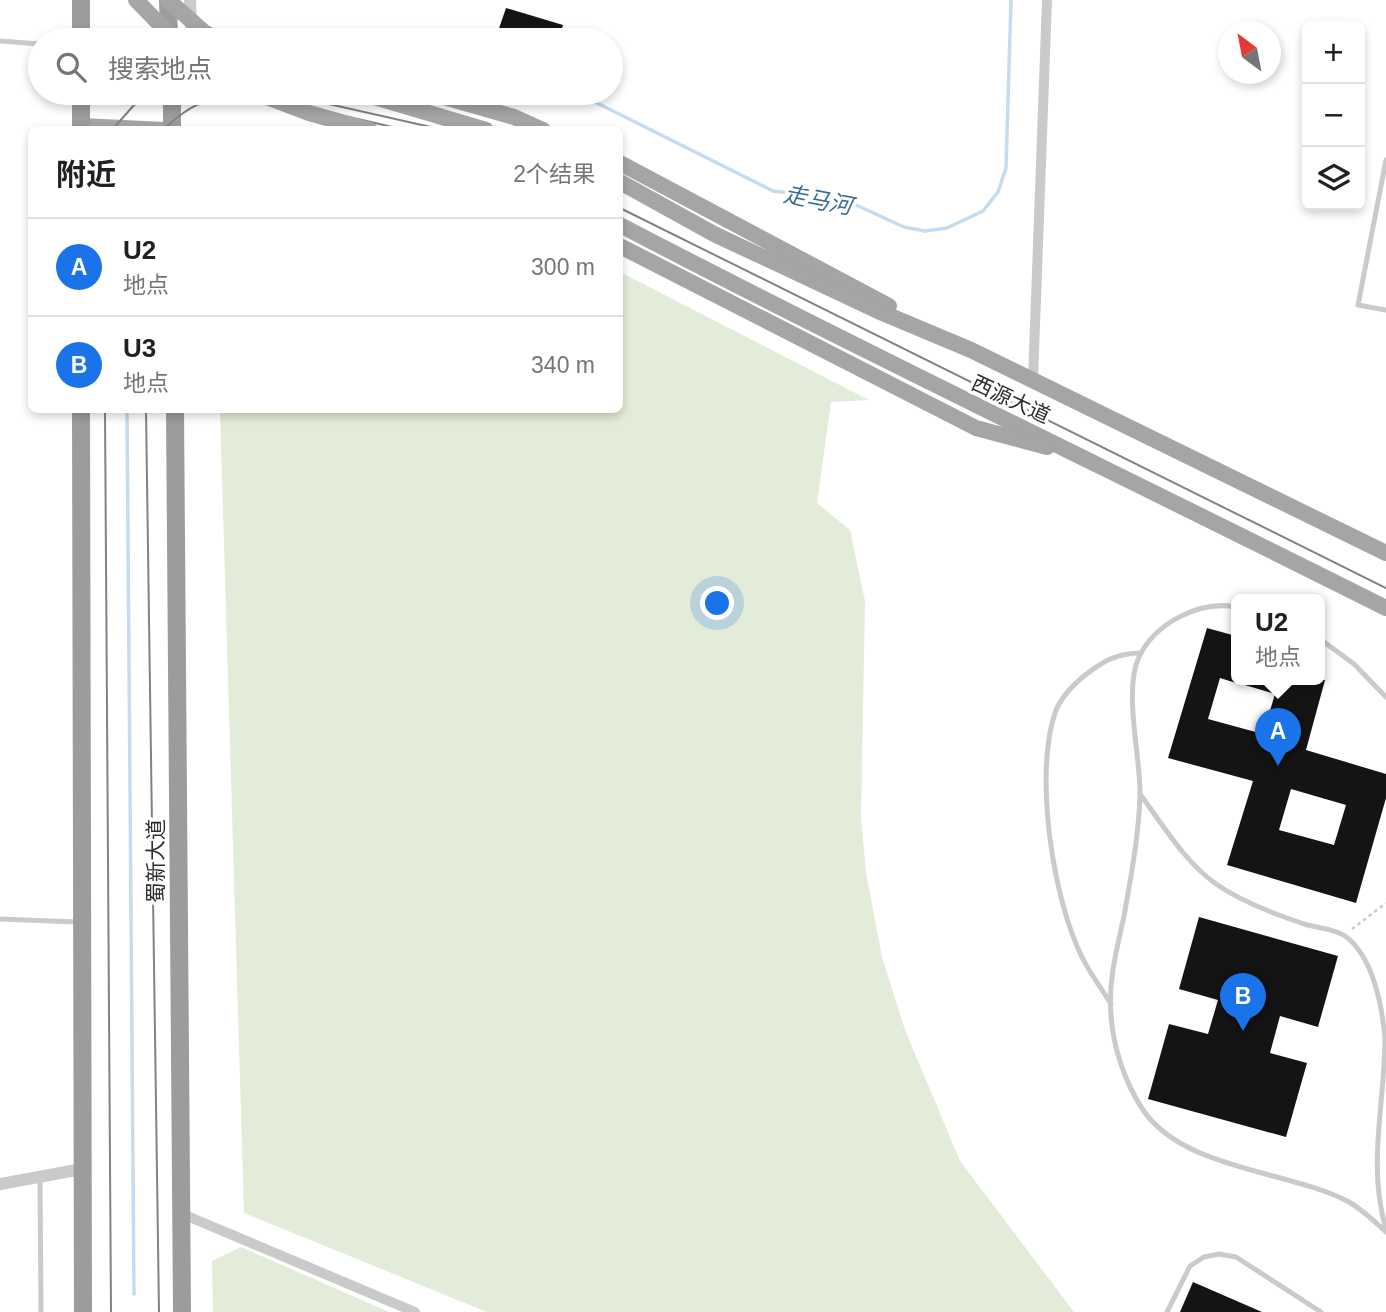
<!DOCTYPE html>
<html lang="zh">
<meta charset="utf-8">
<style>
:root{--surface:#fff;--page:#f6f6f6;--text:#202124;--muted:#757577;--line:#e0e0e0;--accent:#1a73e8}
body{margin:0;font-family:Helvetica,"Noto Sans SC",sans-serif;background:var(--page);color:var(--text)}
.controls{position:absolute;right:21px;top:21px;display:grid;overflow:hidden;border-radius:10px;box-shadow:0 4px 10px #0003}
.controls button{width:63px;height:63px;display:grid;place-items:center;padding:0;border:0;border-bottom:2px solid var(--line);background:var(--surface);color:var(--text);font:35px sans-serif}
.compass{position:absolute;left:1218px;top:21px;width:63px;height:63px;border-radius:50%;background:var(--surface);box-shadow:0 4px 10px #0003;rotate:328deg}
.you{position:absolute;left:718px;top:604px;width:24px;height:24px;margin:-18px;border:5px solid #fff;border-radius:50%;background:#1a73e8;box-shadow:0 0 0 10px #1a73e833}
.badge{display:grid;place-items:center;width:46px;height:46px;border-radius:50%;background:var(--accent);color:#fff;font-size:23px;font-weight:700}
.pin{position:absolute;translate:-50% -58px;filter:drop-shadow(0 2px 4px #0008)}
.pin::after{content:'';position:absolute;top:37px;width:24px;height:21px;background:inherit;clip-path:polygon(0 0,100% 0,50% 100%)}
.popup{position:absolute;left:1231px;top:594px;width:94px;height:91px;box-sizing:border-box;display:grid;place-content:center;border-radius:10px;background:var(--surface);filter:drop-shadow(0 2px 5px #0005);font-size:23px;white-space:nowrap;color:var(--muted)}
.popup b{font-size:26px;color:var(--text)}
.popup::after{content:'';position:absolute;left:50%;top:100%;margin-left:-14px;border:14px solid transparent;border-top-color:var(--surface)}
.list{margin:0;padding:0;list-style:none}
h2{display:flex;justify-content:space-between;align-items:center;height:91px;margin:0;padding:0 28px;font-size:30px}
h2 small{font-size:23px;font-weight:400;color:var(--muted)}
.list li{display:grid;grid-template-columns:46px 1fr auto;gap:21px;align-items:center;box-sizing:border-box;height:98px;padding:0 28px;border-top:2px solid var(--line)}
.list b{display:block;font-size:26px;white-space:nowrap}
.list p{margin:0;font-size:23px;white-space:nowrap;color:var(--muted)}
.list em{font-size:23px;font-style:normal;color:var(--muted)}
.icon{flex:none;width:38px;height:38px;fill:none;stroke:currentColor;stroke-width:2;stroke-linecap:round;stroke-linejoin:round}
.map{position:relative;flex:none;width:1386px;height:1312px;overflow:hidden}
.search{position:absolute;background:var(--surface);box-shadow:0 4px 10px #0003;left:28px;top:28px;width:595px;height:77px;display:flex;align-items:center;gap:18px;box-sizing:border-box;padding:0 24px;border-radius:38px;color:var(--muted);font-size:26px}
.panel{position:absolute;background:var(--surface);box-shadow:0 4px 10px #0003;left:28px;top:126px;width:595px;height:287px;border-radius:10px}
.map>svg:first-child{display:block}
</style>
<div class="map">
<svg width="1386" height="1312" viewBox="0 0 1386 1312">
<rect width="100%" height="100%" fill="#fff"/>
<g fill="#e3ebd9">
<path d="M620,272L869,400L831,402L817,503L850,530L865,601L861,817L866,873L882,957L905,1030L960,1161L1074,1312H487L244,1213L220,410H620Z"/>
<path d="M241,1247L389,1312H213L212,1261Z"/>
</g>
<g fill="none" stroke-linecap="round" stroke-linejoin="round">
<g stroke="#c4dced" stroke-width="3.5">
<path d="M577,93L773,191L843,199L904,227L925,231L947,228L983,211L998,192L1006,168L1011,0"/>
<path d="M521,103L534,93"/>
<path d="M127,410L134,1294"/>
</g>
</g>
<g fill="#141414" fill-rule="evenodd">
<path d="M506,8L563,25L558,40H495Z"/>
<path d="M1207,628L1236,636V683L1220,678L1208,719L1263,734L1275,694L1238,683V680H1325L1306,750L1386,774V798L1356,903L1227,865L1253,781L1168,758ZM1291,789L1346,805L1334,845L1279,830Z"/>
<path d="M1199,917L1338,956L1318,1027L1280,1016L1270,1053L1307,1063L1286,1137L1148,1099L1169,1024L1208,1034L1218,1000L1179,989Z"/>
<path d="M1193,1282L1262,1312H1180Z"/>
</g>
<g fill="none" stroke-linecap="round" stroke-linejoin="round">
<path stroke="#cacaca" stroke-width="2.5" stroke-dasharray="3.5 3.5" stroke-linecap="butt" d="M1352,929L1386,903"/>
<g stroke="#cacaca" stroke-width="5">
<path d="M0,41L40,44"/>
<path d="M1386,160L1358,305L1386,310"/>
<path d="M1236,607C1200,600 1155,623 1139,657C1123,691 1141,758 1140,795C1139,834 1131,877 1124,916C1117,949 1108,981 1111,1015C1113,1047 1125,1083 1143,1110C1184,1170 1288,1170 1349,1202C1363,1210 1374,1221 1386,1232"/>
<path d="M1320,639L1354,664L1386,697"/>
<path d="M1140,794C1163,825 1184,861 1216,884C1242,902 1274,914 1304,924C1317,928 1333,928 1345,936C1373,956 1382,1006 1385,1038C1385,1102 1367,1166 1386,1229"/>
<path d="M0,919L77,922"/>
<path d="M1111,1004C1102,989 1091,975 1083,959C1053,901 1034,775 1055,713C1060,698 1072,686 1084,676C1103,661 1117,653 1141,653"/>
<path d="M40,1176L41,1312"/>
<path d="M1167,1312L1190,1266L1204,1257L1219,1254L1236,1257L1321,1312"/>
</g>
<g stroke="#cacaca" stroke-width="10">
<path d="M1033,380L1047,0"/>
<path d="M180,1213L415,1312"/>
</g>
<g stroke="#cacaca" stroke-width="12">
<path d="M180,40L191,31L190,0"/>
<path d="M0,1184L82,1169"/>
</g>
<g stroke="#a5a5a5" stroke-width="16">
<path d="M361,93L486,130"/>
<path d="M430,93L514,117L543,130"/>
<path d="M81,126L165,130"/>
<path d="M620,163L889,306"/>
<path d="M620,182L714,234L878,311L971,350L1386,553"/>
<path d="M620,225C873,357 1131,480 1386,608"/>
<path d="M620,246L976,428L1047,447"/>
</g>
<g stroke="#9c9c9c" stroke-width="18">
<path d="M168,0L169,40"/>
<path d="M81,40V0"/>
<path d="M81,93V130"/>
<path d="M172,93V130"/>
<path d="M81,410L83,1312"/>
<path d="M175,410L182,1312"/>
</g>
<g stroke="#828282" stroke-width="2">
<path d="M280,93L444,130"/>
<path d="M112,130L134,105L156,93"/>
<path d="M163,130C176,118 191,105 208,101C244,91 364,120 404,130"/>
<path d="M620,208L1386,588"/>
<path d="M105,410L111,1312"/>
<path d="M146,410L159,1312"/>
</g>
<g stroke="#a5a5a5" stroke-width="16">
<path d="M136,0L175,40"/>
<path d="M168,0L204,32L219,40"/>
<path d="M256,93L309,113L370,130"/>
</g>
</g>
<g text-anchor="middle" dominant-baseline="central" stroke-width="7" stroke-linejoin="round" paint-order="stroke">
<g font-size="21" fill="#2d2d2d" stroke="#fff">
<text transform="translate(1011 399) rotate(25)">西源大道</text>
<text transform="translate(155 861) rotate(-90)">蜀新大道</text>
</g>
<g font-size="23" font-style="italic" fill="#376e92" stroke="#fff">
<text transform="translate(818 200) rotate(11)">走马河</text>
</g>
</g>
</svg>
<div class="controls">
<button>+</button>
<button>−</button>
<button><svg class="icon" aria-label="layers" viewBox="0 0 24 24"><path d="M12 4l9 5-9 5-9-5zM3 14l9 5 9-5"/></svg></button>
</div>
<svg class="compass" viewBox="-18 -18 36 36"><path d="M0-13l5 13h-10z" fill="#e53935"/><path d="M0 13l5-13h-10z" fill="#757577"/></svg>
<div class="you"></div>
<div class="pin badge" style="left:1278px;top:766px">A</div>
<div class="popup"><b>U2</b>地点</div>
<div class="pin badge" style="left:1243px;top:1031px">B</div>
<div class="search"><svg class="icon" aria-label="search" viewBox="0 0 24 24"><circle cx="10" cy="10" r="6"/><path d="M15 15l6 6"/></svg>搜索地点</div>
<section class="panel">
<h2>附近<small>2个结果</small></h2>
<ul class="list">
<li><span class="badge">A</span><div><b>U2</b><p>地点</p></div><em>300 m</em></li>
<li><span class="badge">B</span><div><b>U3</b><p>地点</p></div><em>340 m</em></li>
</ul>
</section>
</div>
